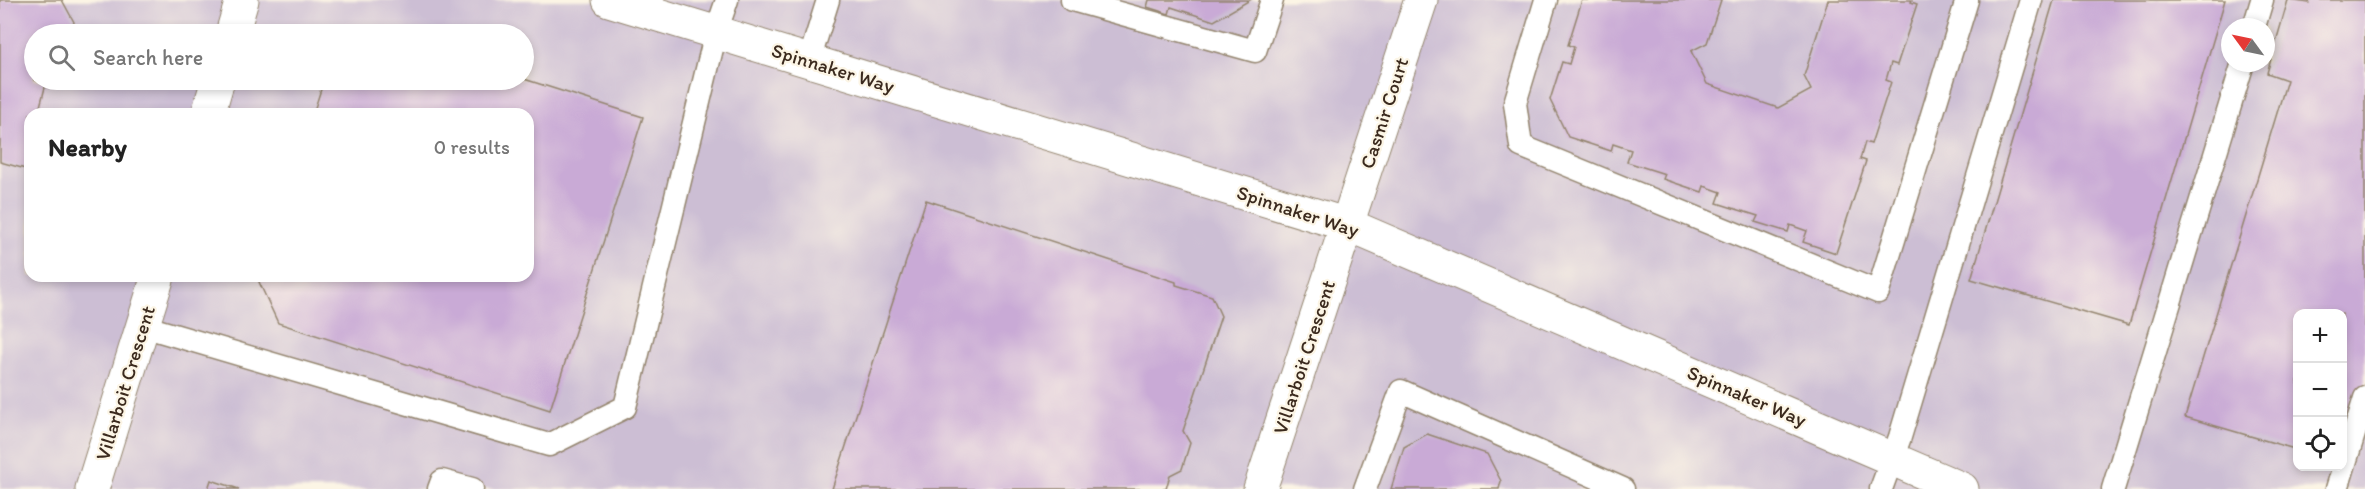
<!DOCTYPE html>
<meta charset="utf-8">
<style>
:root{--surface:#fff;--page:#f6f6f6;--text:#222;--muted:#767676;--line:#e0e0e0}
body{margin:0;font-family:Itim,sans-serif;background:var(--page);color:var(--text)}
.controls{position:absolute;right:18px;bottom:18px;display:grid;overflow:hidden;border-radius:12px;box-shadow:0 3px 9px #0003}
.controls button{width:54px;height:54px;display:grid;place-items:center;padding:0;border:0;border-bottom:2px solid var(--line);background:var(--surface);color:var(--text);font:30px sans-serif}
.compass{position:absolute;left:2221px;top:18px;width:54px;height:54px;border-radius:50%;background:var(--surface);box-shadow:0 3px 9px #0003;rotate:303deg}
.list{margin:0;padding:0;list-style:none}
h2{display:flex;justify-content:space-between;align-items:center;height:78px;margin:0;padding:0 24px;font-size:26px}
h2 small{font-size:20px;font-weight:400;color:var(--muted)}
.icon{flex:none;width:33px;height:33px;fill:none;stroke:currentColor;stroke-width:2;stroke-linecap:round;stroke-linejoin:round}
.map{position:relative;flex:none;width:2365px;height:489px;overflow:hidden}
.search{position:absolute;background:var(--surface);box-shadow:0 3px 9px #0003;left:24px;top:24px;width:510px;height:66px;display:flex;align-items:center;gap:15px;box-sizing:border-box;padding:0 21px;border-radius:33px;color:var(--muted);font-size:22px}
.panel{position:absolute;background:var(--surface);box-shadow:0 3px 9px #0003;left:24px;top:108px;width:510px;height:174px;border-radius:18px}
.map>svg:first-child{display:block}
</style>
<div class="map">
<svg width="2365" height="489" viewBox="0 0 2365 489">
<rect width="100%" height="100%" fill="#fcf5e5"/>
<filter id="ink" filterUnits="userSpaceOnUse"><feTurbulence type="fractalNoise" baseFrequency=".0167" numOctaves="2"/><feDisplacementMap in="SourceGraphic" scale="12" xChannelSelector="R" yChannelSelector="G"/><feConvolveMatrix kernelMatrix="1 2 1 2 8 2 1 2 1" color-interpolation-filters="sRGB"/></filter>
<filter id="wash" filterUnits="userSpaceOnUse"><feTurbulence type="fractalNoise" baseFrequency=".008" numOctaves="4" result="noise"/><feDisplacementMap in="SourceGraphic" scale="24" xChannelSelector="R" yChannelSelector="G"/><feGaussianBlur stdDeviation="1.35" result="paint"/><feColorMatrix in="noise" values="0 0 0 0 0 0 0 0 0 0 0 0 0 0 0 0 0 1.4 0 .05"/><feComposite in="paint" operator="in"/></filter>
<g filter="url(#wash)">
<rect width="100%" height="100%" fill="#ebdfbc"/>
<path fill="#ccbed4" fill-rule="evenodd" d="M0,0H2365V489H0ZM2230,27H2266V63H2230ZM34,34H524V80H34ZM30,114H528V276H30ZM2298,314H2342V466H2298Z"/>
<g id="blocks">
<g fill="#c9aad6">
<path d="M0,0H62L74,22L71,34H34V80H47L38,114H30L29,170L0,162Z"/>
<path d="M1149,0H1250L1214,21L1171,7L1169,14L1147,7Z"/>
<path d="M1582,0H1721L1707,43L1691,51L1707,84L1778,108L1811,90L1804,76L1828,0H1912L1911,2L1917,4L1897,65L1891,63L1886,80L1891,82L1871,144L1865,142L1860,159L1866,161L1836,253L1803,242L1807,231L1790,225L1788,232L1755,222L1758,216L1717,203L1721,192L1704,186L1702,192L1663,179L1665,174L1627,162L1631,150L1613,144L1611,151L1568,137L1550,100L1562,62L1569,64L1574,47L1568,45Z"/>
<path d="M2054,0H2225L2129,325L1971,279Z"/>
<path d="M2288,0L2309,3L2310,0H2365V385L2343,458L2342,314H2298V450L2185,417L2287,80L2267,73Z"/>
<path d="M524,79L643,117L550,410L278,323L259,282L260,276H528V114H313L324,80Z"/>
<path d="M926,200L1176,282V285L1212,296L1221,316L1183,431L1190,443L1182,469L1170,475L1166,489H832Z"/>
<path d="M1427,434L1487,454L1501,481L1499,489H1391L1404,447Z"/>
<path d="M211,480L239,489H208Z"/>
</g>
</g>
</g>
<g filter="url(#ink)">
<use href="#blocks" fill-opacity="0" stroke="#93846d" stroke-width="1.5"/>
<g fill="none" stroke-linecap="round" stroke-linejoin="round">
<g stroke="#93846d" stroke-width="25">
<g id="service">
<path d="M1072,0L1255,51L1272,0"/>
<path d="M1546,0L1515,103L1521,146L1878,292L1967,0"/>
<path d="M2254,27L2262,0"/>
<path d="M809,61L828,0"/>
<path d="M143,326L549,445L625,407L716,32L727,0"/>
<path d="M439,489L442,481L472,489"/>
<path d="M1365,489L1401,391L1623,489"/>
<path d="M1881,489L1900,437L2031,0"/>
<path d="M2113,489L2243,63"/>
<path d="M2337,489L2365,398"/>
</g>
</g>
<g stroke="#93846d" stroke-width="35">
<g id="minor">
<path d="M609,0L1348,225L1962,489"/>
<path d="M232,34L242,0"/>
<path d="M208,114L218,80"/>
<path d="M92,489L158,276"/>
<path d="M1260,489L1421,0"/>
</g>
</g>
<use href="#service" stroke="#fff" stroke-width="22"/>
<use href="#minor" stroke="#fff" stroke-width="33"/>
</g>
</g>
<g text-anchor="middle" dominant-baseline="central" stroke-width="4.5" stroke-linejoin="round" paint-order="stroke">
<g font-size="20" fill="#3b2a1e" stroke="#fcf5e5">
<text transform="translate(833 68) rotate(17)">Spinnaker Way</text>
<text transform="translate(1384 113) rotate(-72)">Casmir Court</text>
<text transform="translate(1298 211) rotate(18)">Spinnaker Way</text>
<text transform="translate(1304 357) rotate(-72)">Villarboit Crescent</text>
<text transform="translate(125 383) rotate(-73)">Villarboit Crescent</text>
<text transform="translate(1747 396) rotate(23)">Spinnaker Way</text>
</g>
</g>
</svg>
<div class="controls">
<button>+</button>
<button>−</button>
<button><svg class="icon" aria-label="locate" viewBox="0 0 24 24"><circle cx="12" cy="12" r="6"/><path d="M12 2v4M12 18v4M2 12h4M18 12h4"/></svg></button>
</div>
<svg class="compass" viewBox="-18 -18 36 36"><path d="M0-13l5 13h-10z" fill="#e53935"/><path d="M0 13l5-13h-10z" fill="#767676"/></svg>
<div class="search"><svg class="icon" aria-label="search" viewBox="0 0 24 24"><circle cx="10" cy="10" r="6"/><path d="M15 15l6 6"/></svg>Search here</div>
<section class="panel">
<h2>Nearby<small>0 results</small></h2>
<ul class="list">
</ul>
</section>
</div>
